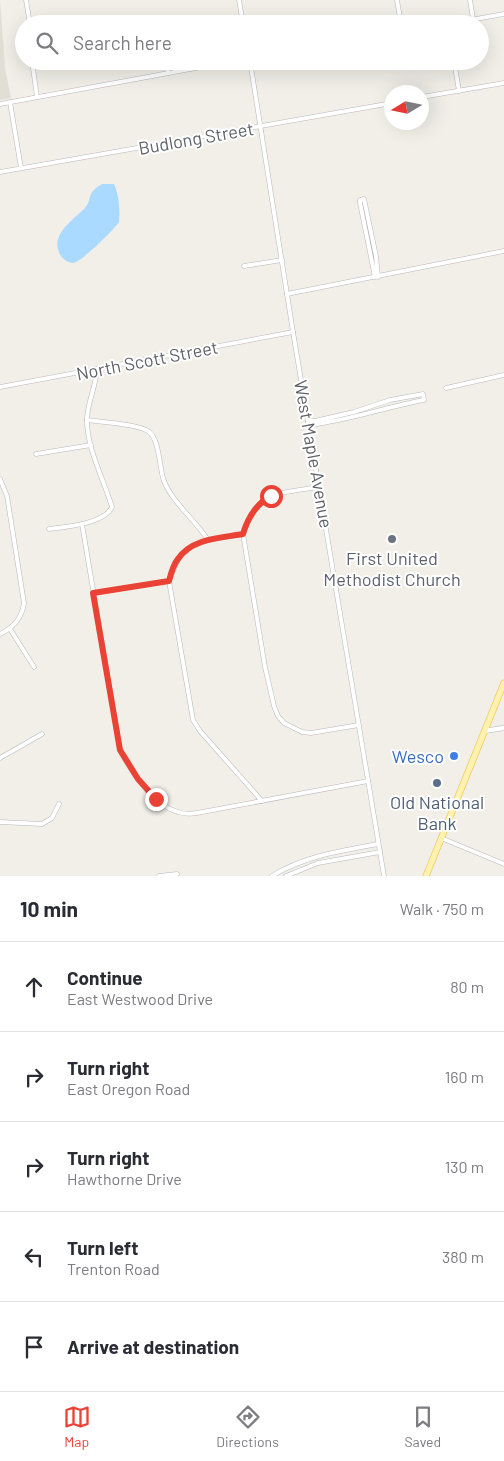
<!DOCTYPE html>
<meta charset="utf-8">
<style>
:root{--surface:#fff;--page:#f2f2f3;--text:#2b2b33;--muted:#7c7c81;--line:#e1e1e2;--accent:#ea4335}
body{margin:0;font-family:Barlow,sans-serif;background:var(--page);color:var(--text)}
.compass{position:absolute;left:384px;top:85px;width:45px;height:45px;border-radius:50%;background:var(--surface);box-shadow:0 5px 20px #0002;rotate:260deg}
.stop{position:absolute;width:15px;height:15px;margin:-11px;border:4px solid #ea4335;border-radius:50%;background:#fff}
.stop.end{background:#ea4335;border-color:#fff;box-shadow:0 1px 5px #0008}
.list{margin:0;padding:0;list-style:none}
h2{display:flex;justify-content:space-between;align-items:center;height:65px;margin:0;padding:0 20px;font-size:21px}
h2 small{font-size:16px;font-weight:400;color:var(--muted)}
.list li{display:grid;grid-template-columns:32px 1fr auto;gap:15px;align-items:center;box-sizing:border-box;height:90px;padding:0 20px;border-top:1px solid var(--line)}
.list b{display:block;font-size:19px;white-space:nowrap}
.list p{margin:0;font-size:16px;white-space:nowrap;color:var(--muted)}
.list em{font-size:16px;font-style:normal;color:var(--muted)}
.icon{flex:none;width:28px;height:28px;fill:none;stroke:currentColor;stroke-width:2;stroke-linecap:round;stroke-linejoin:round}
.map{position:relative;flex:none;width:504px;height:876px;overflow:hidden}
.search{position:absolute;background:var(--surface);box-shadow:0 5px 20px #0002;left:15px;right:15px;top:15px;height:55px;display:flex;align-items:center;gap:12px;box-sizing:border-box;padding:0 18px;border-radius:28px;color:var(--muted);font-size:19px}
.sheet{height:515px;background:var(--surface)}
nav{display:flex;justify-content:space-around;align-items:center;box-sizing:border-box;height:70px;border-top:1px solid var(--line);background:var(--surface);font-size:14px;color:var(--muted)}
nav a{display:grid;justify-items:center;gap:2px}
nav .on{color:var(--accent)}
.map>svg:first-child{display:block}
</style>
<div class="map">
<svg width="504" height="876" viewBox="0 0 504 876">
<rect width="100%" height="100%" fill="#f1efe8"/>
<path fill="#e1ded6" d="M0,0L5,68L11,98L0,100Z"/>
<path fill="#aadaff" d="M102,184H114C119,194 120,211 119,222C114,230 80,263 73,263C68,263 63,259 61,256C48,236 73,220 85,208C93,199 85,194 102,184Z"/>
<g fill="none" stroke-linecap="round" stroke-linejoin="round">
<g stroke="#b5b8bc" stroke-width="5">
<g id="minor">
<path d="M26,0L30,24"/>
<path d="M239,0L243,24"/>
<path d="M397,0L401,24"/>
<path d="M470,0L473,19"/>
<path d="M123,24L152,18L156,19L159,24"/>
<path d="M448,24L504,14"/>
<path d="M32,61L37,97"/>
<path d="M166,61L168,73"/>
<path d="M250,61L293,332L384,876"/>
<path d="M454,61L459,91"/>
<path d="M422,97L504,83"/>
<path d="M10,102L21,168"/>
<path d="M0,104L234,61"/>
<path d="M0,172L392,103"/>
<path d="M244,266L282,260"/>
<path d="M375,277L360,203V200L364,199L376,256L378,277"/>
<path d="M287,294L504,251"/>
<path d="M0,387L293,332"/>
<path d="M446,388L504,375"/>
<path d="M87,420C101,422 138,424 148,431C160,439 159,468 164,481C172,502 196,521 208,540"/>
<path d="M308,421H315L354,412L390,400L423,394L424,400C385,407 348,421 309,425"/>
<path d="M36,454L91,445"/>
<path d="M0,479L7,496L24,603C22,618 13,628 0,634"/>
<path d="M319,487C281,493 256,491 243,534L265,667L274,706L278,716L284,723L302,732L311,733L359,725"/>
<path d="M82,524L120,750C131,772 153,805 178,812C184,814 191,814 197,813L368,781"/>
<path d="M49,529C66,527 104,524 112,507C104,480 86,447 87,418C88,401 96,386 97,369"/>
<path d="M243,534L208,540L191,547L178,559L169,581L193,720L200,731L262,801"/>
<path d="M93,593L169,581"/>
<path d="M10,629L34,667"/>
<path d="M0,758L42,734"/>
<path d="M0,822L42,824L52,818L59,804"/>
<path d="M441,838L504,864"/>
<path d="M159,876L177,874"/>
<path d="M272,876C304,856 341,851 378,844"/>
<path d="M286,876L318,863L380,852"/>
</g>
</g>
<g stroke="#b5b8bc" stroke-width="5.5">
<path id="tertiary" d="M484,731L504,728"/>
</g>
<g stroke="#f2c960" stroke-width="7">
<path id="primary" d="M426,876L504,683"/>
</g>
<use href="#minor" stroke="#fff" stroke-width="4"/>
<use href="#tertiary" stroke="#fff" stroke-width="4.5"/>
<use href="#primary" stroke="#fff2af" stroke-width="5.5"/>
</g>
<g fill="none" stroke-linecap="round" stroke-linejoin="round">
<path stroke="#ea4335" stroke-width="6" d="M156,799L138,779L120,750L93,593L169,581C171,573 173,565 178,559C192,538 221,538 243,534C248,517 256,504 271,496"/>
</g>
<circle fill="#6b7280" stroke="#fff" stroke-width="2" cx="392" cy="539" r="5"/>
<circle fill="#3f7fe0" stroke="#fff" stroke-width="2" cx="454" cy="756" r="5"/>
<circle fill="#5c6f8a" stroke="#fff" stroke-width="2" cx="437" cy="783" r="5"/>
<g text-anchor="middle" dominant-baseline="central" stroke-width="4" stroke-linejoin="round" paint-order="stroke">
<g font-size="18" fill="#5f6368" stroke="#fff">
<text transform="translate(196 138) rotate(-10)">Budlong Street</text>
<text transform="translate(147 360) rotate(-11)">North Scott Street</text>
<text transform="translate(314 454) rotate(80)">West Maple Avenue</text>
</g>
<g font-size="18" fill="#5b616d" stroke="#fff">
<text x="392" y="558">First United<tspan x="392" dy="21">Methodist Church</tspan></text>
</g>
<g font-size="18" fill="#366cbe" stroke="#fff" text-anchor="end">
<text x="444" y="756">Wesco</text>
</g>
<g font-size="18" fill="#4e5e75" stroke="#fff">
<text x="437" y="802">Old National<tspan x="437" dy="21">Bank</tspan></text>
</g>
</g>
</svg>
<svg class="compass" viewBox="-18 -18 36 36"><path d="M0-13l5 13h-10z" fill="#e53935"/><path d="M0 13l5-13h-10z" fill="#7c7c81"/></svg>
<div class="stop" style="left:271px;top:496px"></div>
<div class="stop end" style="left:156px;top:799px"></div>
<div class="search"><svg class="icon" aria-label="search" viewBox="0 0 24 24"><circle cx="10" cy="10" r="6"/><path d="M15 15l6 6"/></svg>Search here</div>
</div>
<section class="sheet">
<h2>10 min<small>Walk · 750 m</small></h2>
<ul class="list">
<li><svg class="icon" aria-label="ahead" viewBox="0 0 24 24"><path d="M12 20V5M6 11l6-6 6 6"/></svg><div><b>Continue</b><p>East Westwood Drive</p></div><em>80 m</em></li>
<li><svg class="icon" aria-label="right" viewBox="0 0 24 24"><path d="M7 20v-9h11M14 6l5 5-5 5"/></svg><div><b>Turn right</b><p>East Oregon Road</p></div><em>160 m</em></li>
<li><svg class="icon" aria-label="right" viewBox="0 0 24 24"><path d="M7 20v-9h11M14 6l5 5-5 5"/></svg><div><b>Turn right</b><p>Hawthorne Drive</p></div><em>130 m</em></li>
<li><svg class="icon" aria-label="left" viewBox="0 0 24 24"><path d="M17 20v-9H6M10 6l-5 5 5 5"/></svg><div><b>Turn left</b><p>Trenton Road</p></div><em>380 m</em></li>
<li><svg class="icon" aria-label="arrive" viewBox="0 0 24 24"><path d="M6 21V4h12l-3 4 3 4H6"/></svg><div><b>Arrive at destination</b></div></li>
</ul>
</section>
<nav>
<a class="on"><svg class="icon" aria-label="map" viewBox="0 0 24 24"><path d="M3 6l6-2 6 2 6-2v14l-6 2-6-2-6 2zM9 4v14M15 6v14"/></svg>Map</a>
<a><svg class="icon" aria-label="directions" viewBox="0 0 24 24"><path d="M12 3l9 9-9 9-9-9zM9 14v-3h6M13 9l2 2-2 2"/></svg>Directions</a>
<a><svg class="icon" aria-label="saved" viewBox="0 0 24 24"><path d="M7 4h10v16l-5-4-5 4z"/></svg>Saved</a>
</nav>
